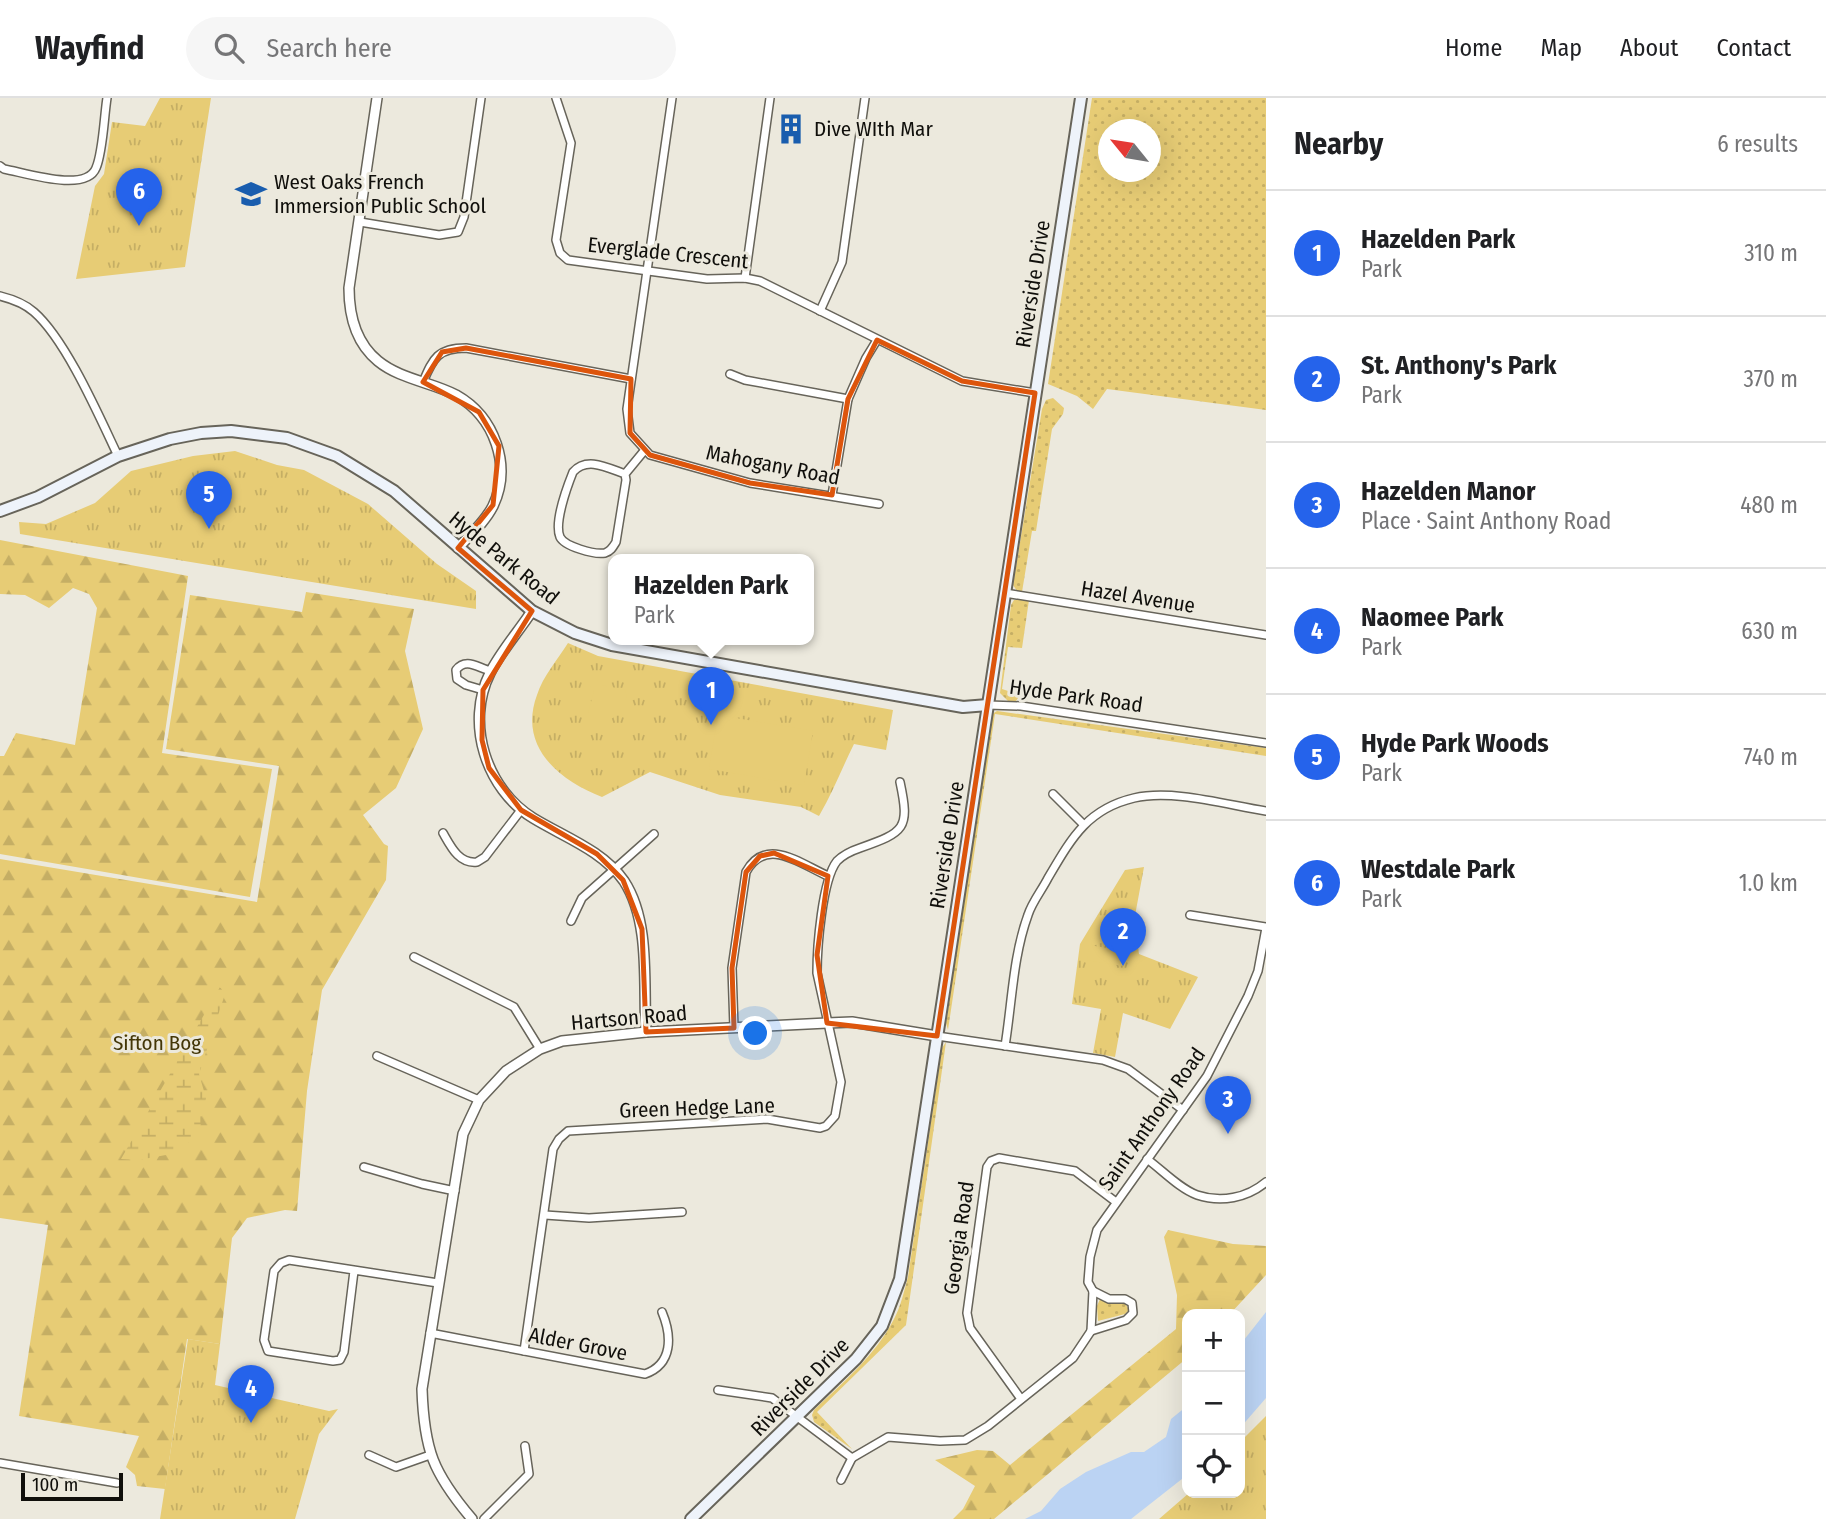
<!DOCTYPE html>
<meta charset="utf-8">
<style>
:root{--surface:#fff;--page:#f6f6f6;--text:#202124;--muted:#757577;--line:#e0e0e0;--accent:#2563eb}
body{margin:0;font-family:"Fira Sans Condensed",sans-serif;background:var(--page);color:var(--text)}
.controls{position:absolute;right:21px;bottom:21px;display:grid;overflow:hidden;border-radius:14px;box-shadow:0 7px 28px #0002}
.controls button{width:63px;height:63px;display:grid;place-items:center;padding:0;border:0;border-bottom:2px solid var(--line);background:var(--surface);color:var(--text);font:35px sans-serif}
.compass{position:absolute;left:1098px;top:21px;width:63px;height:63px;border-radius:50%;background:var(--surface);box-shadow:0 7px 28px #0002;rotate:300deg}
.scale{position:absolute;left:21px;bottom:18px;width:102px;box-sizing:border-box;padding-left:7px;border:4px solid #100f0b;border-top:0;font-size:19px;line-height:24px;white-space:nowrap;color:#100f0b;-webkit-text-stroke:5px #ece9dd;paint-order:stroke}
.you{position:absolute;left:756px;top:936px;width:24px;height:24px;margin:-18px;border:5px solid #fff;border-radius:50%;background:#1a73e8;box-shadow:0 0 0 10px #1a73e833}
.badge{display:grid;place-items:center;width:46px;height:46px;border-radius:50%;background:var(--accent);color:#fff;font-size:23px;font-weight:700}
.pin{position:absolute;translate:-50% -58px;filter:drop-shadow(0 2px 4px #0008)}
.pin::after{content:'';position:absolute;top:37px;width:24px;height:21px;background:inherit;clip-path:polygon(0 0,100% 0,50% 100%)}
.popup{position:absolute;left:608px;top:456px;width:206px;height:91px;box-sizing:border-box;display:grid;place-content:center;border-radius:14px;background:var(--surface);filter:drop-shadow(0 2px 5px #0005);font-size:23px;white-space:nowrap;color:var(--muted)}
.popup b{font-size:26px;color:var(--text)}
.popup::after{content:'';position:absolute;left:50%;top:100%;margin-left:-14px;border:14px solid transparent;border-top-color:var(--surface)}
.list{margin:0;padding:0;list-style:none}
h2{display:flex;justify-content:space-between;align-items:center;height:91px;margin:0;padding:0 28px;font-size:30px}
h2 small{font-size:23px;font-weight:400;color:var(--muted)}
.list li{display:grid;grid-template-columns:46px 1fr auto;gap:21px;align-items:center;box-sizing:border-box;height:126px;padding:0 28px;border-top:2px solid var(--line)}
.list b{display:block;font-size:26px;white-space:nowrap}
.list p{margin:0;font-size:23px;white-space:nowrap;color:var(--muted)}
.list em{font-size:23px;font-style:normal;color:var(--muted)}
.icon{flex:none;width:38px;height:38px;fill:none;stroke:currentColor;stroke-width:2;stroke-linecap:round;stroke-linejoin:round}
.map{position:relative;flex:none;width:1266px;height:1421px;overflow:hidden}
header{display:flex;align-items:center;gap:42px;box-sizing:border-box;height:98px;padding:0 35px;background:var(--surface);border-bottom:2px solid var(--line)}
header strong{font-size:33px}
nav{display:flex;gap:38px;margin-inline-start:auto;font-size:24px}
.search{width:490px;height:63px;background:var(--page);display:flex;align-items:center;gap:18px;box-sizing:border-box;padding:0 24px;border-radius:38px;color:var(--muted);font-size:26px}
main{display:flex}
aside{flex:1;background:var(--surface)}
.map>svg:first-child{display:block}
</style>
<header>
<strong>Wayfind</strong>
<div class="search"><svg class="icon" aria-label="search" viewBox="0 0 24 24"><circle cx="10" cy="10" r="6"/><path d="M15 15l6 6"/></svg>Search here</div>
<nav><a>Home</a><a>Map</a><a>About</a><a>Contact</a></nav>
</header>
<main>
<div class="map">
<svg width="1266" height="1421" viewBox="0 0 1266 1421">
<defs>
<pattern id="grass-dots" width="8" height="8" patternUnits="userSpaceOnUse" patternTransform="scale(1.75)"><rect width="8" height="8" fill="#e7cc75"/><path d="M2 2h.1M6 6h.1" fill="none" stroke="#c5ae64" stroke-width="1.8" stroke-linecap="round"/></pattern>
<pattern id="forest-firs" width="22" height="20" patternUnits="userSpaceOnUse" patternTransform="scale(1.75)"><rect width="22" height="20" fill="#e7cc75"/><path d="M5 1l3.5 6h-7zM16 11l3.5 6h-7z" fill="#c5ae64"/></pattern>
<pattern id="wetland-marsh" width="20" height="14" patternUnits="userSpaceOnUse" patternTransform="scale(1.75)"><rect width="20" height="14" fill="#e7cc75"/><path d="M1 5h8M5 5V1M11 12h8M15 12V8" fill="none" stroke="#c5ae64"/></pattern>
<pattern id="park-tufts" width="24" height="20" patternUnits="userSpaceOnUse" patternTransform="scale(1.75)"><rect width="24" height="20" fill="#e7cc75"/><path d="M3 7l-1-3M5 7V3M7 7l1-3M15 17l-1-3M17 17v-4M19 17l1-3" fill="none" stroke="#c5ae64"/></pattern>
</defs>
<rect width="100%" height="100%" fill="#ece9dd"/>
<g fill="url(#grass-dots)" fill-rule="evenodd">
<path d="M1092,0H1266V312L1107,291L1093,311L1077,298L1048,286ZM1108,32H1150V74H1108Z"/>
<path d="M1053,300L1064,310L1063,316L1052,331L1036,433H1032L1022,494L1017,493L1013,487L1042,311L1046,302Z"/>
<path d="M1014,502H1029L1022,550L1008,549L1002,591L1020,597L1016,603H1008L1000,595L1011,507Z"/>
<path d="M997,613L1266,650V658L995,616L948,932L946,925L992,616Z"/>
<path d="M946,944L906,1227L817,1314L852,1351L814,1324L812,1317L814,1312C843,1284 875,1258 894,1221C901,1208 904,1193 908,1179L942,950Z"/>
<path d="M1100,1201L1109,1204L1125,1205L1129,1212L1125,1216L1098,1223L1097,1208Z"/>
</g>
<g fill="url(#forest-firs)">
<path d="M0,442L188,478L162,655L272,671L250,799L0,756V658H4L16,635L75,647L97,510L89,496L73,490L49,510L25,497L0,496Z"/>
<path d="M306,494L414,511L405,553L423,631L396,690L363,717L384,746L388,748L386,782L322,892L307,993L297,1113L285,1112L247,1120L232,1140L220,1246L187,1241L165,1391L137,1388L135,1377L126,1369L139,1338L19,1318L48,1127L0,1120V761L257,804L279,668L166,651L190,497L302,514Z"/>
<path d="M1168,1132L1233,1146L1266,1148V1177L1230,1216H1187V1260L994,1421H953L963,1411L975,1388L935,1362L977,1352L993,1353L1010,1367L1176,1231L1177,1197L1164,1139Z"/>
</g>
<path fill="url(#wetland-marsh)" d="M220,889L225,896L199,976L206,1000L199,1035L177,1055L138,1062L121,1061Z"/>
<g fill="url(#park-tufts)">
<path d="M160,0H211L185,169L76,181L95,88L104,76L112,24L145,28Z"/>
<path d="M235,353L277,367L304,372L368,406L437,466L476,493V511L20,436L19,424L46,426L95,405L131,373L193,358Z"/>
<path d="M568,545L598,558L620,562L893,612L886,652L854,646C842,670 833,694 819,718L801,709L720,697L650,674L602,699C558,682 518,648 537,597C543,578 558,561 568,545Z"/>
<path d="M1144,769L1134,823L1139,856L1198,879L1170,931L1123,915L1115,959L1093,955L1101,911L1072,906L1080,846L1125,772Z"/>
<path d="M188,1241L220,1246L215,1287L329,1313L338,1311L319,1336L295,1421H160Z"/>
<path d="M1266,1318V1421H1159L1189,1395H1240V1344Z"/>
</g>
<g fill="#e7cc75">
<path d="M597,582L602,587L625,592L627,598L619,615L610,622H598L588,615L594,593L590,588Z"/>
<path d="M718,617L813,633L804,687L709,671Z"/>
<path d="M1089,847L1125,853L1123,868L1087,862Z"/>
</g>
<g fill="#bbd3f3">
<path d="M1266,1214V1300L1240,1330V1247Z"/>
<path d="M1187,1308V1377L1131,1421H1025L1041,1413L1060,1391L1086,1374L1131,1354H1144L1166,1339L1171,1321Z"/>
</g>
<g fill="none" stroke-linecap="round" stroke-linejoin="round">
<g stroke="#67645a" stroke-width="10">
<g id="minor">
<path d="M556,0L571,45L556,142L560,155L568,162L707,181L745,180L760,183L962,283L1035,295"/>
<path d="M672,0L627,311L630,335L650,357L750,385L879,406"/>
<path d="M0,68L4,71C26,75 86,95 96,70C103,54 104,19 107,0"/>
<path d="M360,124L439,137L458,134L464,119L481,0"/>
<path d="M745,180L770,0"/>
<path d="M0,198C12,201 25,206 34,214C66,242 99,318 118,358"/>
<path d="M820,213L842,164L865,0"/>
<path d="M730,276L745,282L848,301"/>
<path d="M423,284C433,260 438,250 466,250L631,281"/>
<path d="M625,376C608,370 587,358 573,374C567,389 554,425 560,439C564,448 594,457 605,455C611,453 613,449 616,444L626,382L625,376L644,353"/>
<path d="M832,397L848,301L866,260L877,242"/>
<path d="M1005,495L1266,537"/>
<path d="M483,592L466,587L457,581L456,572C466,559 478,570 491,573"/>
<path d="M988,607L1021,608L1266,645"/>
<path d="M1053,696L1083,726"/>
<path d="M443,735C451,749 459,766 477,764L485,759L521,712"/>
<path d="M1190,817L1266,829"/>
<path d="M571,823L582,800L654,736"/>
<path d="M414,859L514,909L540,951"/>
<path d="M734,930L732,870L746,774C766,738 799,765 828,778"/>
<path d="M937,938L1103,962L1128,971L1183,1012"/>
<path d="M1005,948C1012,905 1013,858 1028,817C1032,804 1042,792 1048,780C1071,741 1087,711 1134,700C1173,691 1227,707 1266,713"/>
<path d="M377,958L479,1002"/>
<path d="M1147,1061C1162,1072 1180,1091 1197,1097C1221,1105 1247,1100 1266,1084"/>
<path d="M364,1069L422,1086L455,1093"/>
<path d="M545,1117L589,1120L682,1114"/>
<path d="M354,1173L344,1254L340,1262L333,1263L268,1253L264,1242L274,1173L281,1165L289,1162L438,1185"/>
<path d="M1091,1233L1126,1222L1133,1215L1132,1205L1125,1201H1109L1093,1193"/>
<path d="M430,1235L645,1276C673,1266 672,1238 662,1214"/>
<path d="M524,1253L553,1051L559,1041L568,1033L767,1021L820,1030L826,1028L835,1018L841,984L817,875C817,850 822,782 837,763C844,756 851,753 860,750C905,734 910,731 900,684"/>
<path d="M718,1292L772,1300L852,1360L888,1339L940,1343L965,1342L988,1328L1073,1260L1091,1233L1093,1193L1088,1184L1090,1159L1097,1132L1207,978L1248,898L1258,873L1266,830"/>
<path d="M1021,1301L970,1230L967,1215L987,1069L991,1063L999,1060L1075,1073L1116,1104"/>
<path d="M369,1357L396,1369L430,1357"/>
<path d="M0,1365L117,1385"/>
<path d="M841,1382L852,1360"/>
<path d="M484,1421L529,1376L525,1348"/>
</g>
</g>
<g stroke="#67645a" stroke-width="12">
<g id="tertiary">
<path d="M377,0L349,190C349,217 356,245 378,263C400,281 431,284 456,297C495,319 512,368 493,408C485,424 470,437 458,450"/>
<path d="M532,513C519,533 501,553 490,575C465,625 486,691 533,720C564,739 602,752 624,783C651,824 643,888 646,934"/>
<path d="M472,1421C433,1375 424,1352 422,1291L463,1036L479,1002L506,973L540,951L562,943L646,934L827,925L852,924L937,938"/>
</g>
</g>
<g stroke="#67645a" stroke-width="14">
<g id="secondary">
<path d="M0,413L38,399L118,358L170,341L201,335L231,333L287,340L337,358L394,393L532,513L575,535L612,547L963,609L988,607"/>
<path d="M691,1421L856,1261L882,1228L900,1181L1081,0"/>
</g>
</g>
<use href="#minor" stroke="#fff" stroke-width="7"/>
<use href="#tertiary" stroke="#fff" stroke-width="9"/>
<use href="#secondary" stroke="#eef3fa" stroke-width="10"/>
</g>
<path fill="none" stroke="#dd550c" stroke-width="5" stroke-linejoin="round" d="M877,242L962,283L1035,295L937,938L827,925L817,857L828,778L774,755L760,758L746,774L732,870L734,930L646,934L642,831L623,782L597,756L521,712L489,670L482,642L483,592L532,513L458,450L493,407L499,348L479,314L423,284L442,254L466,250L631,281L630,335L650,357L750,385L832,397L848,301Z"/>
<defs>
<g id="building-bare" transform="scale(2.415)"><path d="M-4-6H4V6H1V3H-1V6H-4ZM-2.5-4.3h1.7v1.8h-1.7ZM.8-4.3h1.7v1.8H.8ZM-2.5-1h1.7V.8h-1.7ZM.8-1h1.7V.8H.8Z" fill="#195dae" stroke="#ece9dd" stroke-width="2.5" paint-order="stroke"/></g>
<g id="school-bare" transform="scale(2.415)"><path d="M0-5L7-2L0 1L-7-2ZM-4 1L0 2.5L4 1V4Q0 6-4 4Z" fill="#195dae" stroke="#ece9dd" stroke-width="2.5" paint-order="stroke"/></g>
</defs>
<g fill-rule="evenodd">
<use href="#building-bare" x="791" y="31"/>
<use href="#school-bare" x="251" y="96"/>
</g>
<g text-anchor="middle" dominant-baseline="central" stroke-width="6" stroke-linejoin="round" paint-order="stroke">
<g font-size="21" fill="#100f0b" stroke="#ece9dd" text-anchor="start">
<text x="814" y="31">Dive WIth Mar</text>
<text x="274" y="84">West Oaks French<tspan x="274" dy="24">Immersion Public School</tspan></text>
</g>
<g font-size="21" fill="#100f0b" stroke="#ece9dd">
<text transform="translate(668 155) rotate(6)">Everglade Crescent</text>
<text transform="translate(1033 186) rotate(-81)">Riverside Drive</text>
<text transform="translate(773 367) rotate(11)">Mahogany Road</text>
<text transform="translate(504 460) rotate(39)">Hyde Park Road</text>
<text transform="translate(1138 499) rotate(9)">Hazel Avenue</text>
<text transform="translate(1076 598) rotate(8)">Hyde Park Road</text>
<text transform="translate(947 747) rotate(-81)">Riverside Drive</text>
<text transform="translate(629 920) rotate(-5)">Hartson Road</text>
<text transform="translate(697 1010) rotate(-2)">Green Hedge Lane</text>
<text transform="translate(1152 1021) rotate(-55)">Saint Anthony Road</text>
<text transform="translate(959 1140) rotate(-82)">Georgia Road</text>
<text transform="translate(578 1246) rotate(11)">Alder Grove</text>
<text transform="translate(800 1289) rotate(-45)">Riverside Drive</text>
</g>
<g font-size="21" fill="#433607" stroke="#ece9dd">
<text x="157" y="945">Sifton Bog</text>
</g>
</g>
</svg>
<div class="controls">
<button>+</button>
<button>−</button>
<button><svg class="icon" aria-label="locate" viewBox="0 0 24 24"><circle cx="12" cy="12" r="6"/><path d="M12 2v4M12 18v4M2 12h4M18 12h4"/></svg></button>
</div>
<svg class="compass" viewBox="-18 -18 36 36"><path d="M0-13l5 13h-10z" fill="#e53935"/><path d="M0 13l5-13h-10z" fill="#757577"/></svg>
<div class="scale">100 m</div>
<div class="you"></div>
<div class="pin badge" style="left:711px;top:627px">1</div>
<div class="popup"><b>Hazelden Park</b>Park</div>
<div class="pin badge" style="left:1123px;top:868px">2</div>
<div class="pin badge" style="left:1228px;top:1036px">3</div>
<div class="pin badge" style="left:251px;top:1325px">4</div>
<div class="pin badge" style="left:209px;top:431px">5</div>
<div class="pin badge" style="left:139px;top:128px">6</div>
</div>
<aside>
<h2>Nearby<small>6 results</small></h2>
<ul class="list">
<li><span class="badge">1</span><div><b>Hazelden Park</b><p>Park</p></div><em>310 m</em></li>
<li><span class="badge">2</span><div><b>St. Anthony's Park</b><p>Park</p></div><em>370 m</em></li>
<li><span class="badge">3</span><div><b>Hazelden Manor</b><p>Place · Saint Anthony Road</p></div><em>480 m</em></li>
<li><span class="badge">4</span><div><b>Naomee Park</b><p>Park</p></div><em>630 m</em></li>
<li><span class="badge">5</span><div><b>Hyde Park Woods</b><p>Park</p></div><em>740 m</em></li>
<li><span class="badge">6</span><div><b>Westdale Park</b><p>Park</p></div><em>1.0 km</em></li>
</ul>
</aside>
</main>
